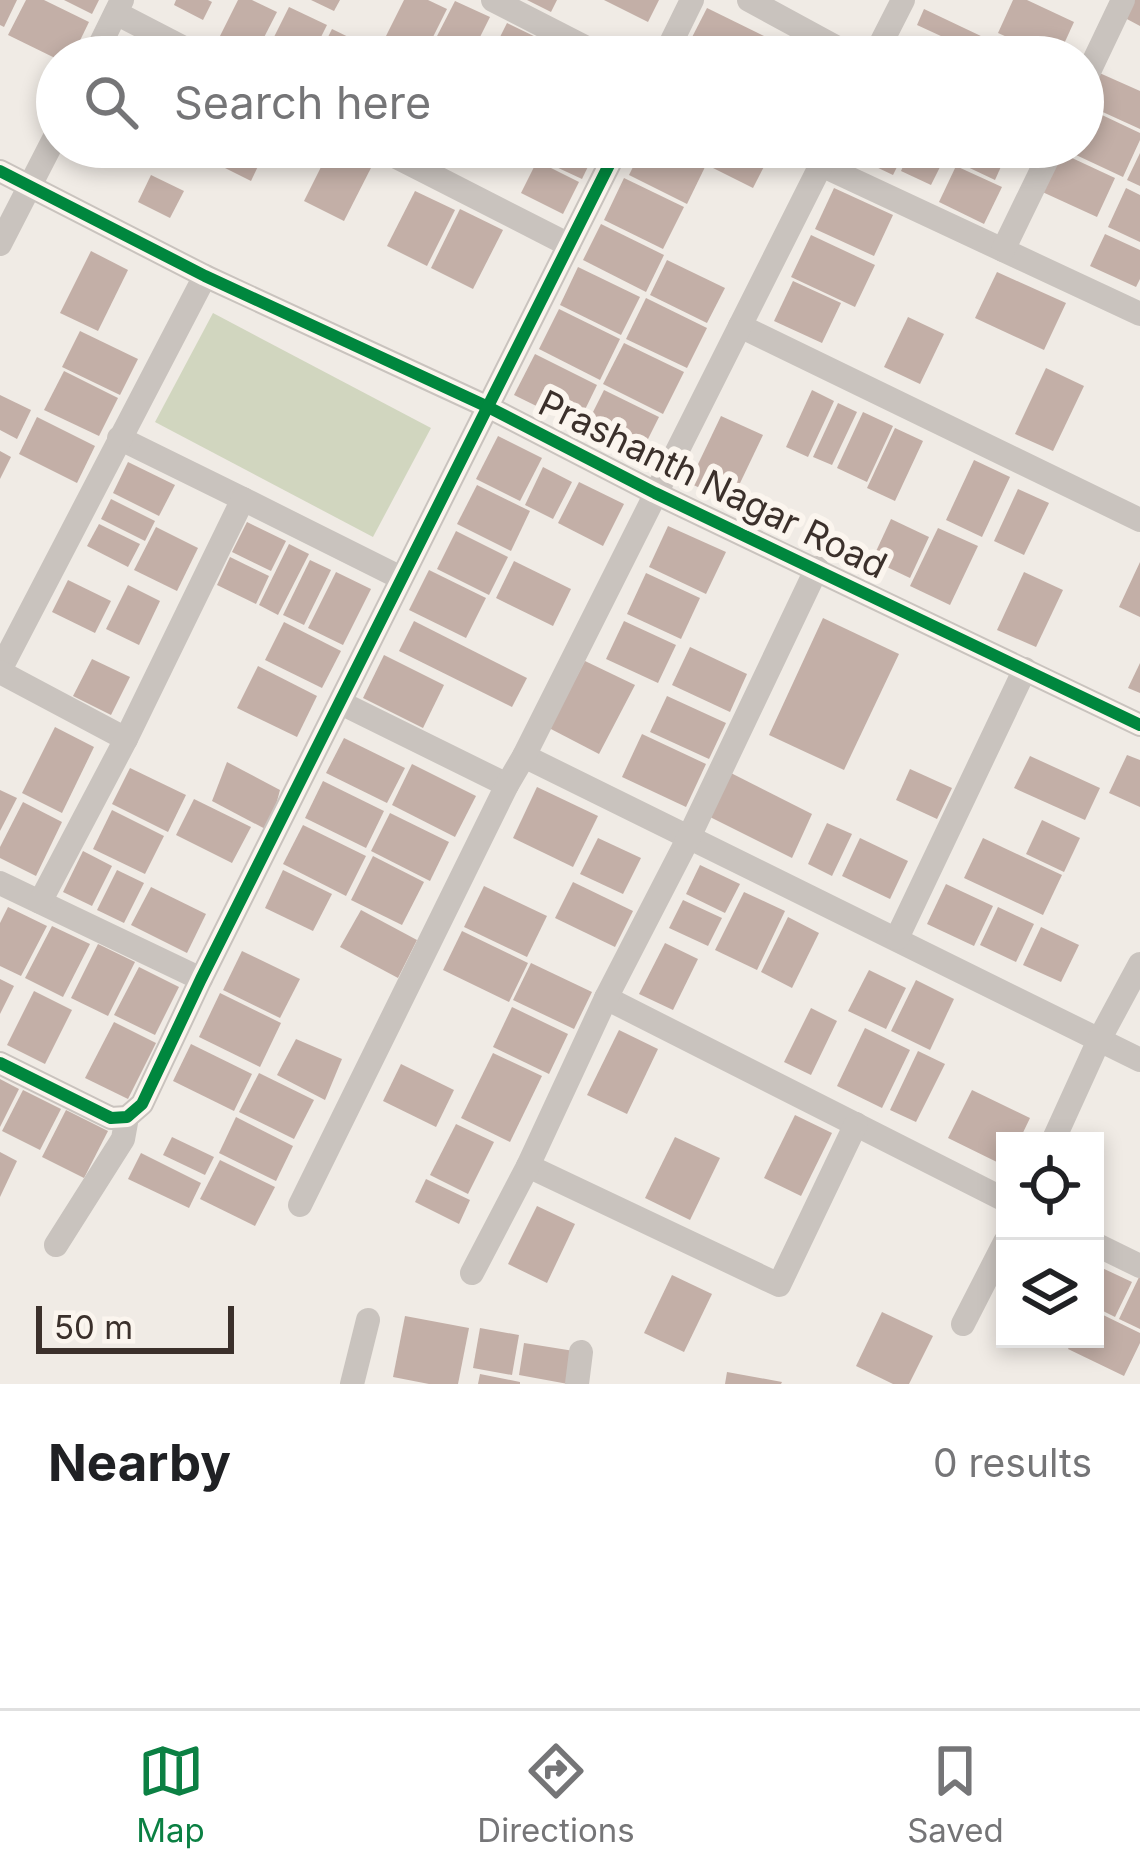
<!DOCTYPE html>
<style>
:root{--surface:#fff;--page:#f6f6f6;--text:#202124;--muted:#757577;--line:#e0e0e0;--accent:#0b8043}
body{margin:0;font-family:Inter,sans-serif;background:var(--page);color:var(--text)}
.controls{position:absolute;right:36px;bottom:36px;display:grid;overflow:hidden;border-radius:0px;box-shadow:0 6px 18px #0003}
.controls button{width:108px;height:108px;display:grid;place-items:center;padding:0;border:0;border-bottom:3px solid var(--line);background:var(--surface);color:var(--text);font:60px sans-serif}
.scale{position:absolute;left:36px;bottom:30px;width:198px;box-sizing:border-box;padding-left:12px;border:6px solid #3b302b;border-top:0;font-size:33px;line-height:42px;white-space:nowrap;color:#3b302b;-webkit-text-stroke:9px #fbf5ee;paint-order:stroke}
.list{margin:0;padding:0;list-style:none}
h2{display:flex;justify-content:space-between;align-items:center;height:156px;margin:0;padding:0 48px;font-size:51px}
h2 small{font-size:39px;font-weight:400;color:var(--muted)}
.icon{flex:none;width:66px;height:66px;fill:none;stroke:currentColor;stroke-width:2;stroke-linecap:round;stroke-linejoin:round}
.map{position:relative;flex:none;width:1140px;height:1384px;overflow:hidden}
.search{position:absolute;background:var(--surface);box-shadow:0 6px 18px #0003;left:36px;right:36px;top:36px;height:132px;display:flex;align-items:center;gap:30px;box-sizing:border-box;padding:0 42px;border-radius:66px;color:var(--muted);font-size:45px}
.sheet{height:324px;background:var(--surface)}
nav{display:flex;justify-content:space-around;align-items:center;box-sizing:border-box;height:168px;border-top:3px solid var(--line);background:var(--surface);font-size:33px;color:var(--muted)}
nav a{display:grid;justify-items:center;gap:6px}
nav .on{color:var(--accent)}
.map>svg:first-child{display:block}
</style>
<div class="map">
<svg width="1140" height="1384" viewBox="0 0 1140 1384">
<rect width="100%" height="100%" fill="#f0ebe5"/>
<path fill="#d1d6bf" d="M213,313L431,428L373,537L155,422Z"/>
<g fill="#c3afa7">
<path d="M0,0H17L4,27L0,25Z"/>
<path d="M26,0H44L89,22L72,57L57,59L8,35Z"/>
<path d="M64,0H99L92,14Z"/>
<path d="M176,0H208L212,2L203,20L174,5Z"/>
<path d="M238,0H252L277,12L254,57H242L216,44Z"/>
<path d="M311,0H340L334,11Z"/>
<path d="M404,0H428L447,9L423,57L385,38Z"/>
<path d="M527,0H557L551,12Z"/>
<path d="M604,0H659L648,22Z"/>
<path d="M1013,0H1027L1074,22L1058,57H1051L998,33Z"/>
<path d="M1133,0H1140V26L1125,18Z"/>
<path d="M455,1L490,17L470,57L435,40Z"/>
<path d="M289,7L327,25L311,57H264Z"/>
<path d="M707,8L766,37L757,57H708L687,47Z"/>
<path d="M924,9L983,37L973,57H950L956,43L917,25Z"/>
<path d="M507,23L542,40L533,57H490Z"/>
<path d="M332,29L369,47L364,57H318Z"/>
<path d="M1003,40L1039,57H995Z"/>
<path d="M434,44L461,57H428Z"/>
<path d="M782,45L807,57H775Z"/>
<path d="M1095,71L1140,91V129L1083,103Z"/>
<path d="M1083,106L1140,133V140L1123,177L1059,147H1083Z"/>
<path d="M180,147H215L209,161Z"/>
<path d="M220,147H267L251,181L213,162Z"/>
<path d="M331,147H349L375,160L344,221L304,201Z"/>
<path d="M545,147H595L597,148L582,179L539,159Z"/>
<path d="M643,147H665L705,167L687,204L629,175Z"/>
<path d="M721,147H774L753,188L711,167Z"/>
<path d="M855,147H907L893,175L851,155Z"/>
<path d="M912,147H950L931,185L901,171Z"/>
<path d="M964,147H1000L1008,151L995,180L957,162Z"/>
<path d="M1057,151L1115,178L1097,217L1038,190Z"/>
<path d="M1140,153V186L1127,180Z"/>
<path d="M537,161L579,182L563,214L521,193Z"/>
<path d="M956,166L1002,187L984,224L939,202Z"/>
<path d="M151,175L184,191L170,218L138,202Z"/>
<path d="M624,178L684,207L663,249L604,220Z"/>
<path d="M834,188L893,215L874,256L815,229Z"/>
<path d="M1126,188L1140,195V242L1108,227Z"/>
<path d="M415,191L455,210L427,266L387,246Z"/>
<path d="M460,209L503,230L473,289L431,268Z"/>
<path d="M601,224L664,255L646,292L583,260Z"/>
<path d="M1105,234L1140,250V279L1136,287L1090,266Z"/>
<path d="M811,235L875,265L855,307L791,277Z"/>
<path d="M91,251L128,270L98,331L60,313Z"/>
<path d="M667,260L725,288L707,323L650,295Z"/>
<path d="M578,267L640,297L621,335L560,305Z"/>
<path d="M997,272L1066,303L1044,350L975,318Z"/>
<path d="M793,281L841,303L822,343L774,321Z"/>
<path d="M646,298L707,328L687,368L626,339Z"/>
<path d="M559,309L620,339L600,380L539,349Z"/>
<path d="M908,317L944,334L920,384L884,367Z"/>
<path d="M80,331L138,359L120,395L62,367Z"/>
<path d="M624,343L684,372L663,414L603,384Z"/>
<path d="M535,354L597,385L577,426L514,395Z"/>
<path d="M1046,368L1084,386L1053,451L1015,434Z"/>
<path d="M64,371L118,398L99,436L44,410Z"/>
<path d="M604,390L659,417L639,457L584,430Z"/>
<path d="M812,390L834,401L808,457L786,447Z"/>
<path d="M0,395L31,410L17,439L0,430Z"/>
<path d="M838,403L857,412L832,465L813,457Z"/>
<path d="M863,412L893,426L867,482L837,468Z"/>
<path d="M721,416L763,435L731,502L689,483Z"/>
<path d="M37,417L95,446L77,483L19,454Z"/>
<path d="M895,428L923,441L895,501L867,488Z"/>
<path d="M498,436L542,458L520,501L476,479Z"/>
<path d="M0,451L11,457L0,479Z"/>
<path d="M974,460L1010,477L982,537L946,520Z"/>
<path d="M128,462L175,485L159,516L113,493Z"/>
<path d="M543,467L572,482L553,519L525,505Z"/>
<path d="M579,482L624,504L603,546L558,523Z"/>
<path d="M477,485L530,511L511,551L457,524Z"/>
<path d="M1018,489L1049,503L1024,555L994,541Z"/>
<path d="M111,499L155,521L145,541L101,519Z"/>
<path d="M891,519L929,537L910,578L872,560Z"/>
<path d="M247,522L286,541L271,571L232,552Z"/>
<path d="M99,524L140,544L128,567L87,546Z"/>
<path d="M668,526L726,552L706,594L649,567Z"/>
<path d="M156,527L198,548L177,591L134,570Z"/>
<path d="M938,528L978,546L950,605L910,586Z"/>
<path d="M456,531L508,557L489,595L437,569Z"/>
<path d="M289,544L309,554L278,615L259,605Z"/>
<path d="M230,557L269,576L256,604L217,585Z"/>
<path d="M310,560L331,570L304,625L283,615Z"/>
<path d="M514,561L571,589L553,626L496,598Z"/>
<path d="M1140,562V617L1119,607Z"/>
<path d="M429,570L486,598L466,638L409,610Z"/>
<path d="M336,572L371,589L343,645L308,628Z"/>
<path d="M1024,572L1063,590L1036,647L997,630Z"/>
<path d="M646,573L700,598L681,639L627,614Z"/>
<path d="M68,580L111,601L95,633L52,612Z"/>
<path d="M128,585L160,601L139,645L106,629Z"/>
<path d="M823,618L899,654L844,770L769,735Z"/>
<path d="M414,621L527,678L512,707L399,651Z"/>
<path d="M624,621L676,645L658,683L606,659Z"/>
<path d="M284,622L341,651L322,688L265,660Z"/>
<path d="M690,647L747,674L730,712L672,685Z"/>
<path d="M384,655L444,685L423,728L363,698Z"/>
<path d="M92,659L130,677L111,715L73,696Z"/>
<path d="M585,661L635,685L599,754L549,728Z"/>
<path d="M1140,663V693L1128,688Z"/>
<path d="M258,666L317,696L297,737L237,708Z"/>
<path d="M667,696L726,723L709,759L650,732Z"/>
<path d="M55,727L94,747L62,813L22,793Z"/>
<path d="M642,734L706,764L686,807L622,777Z"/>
<path d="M344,738L405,768L387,803L326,773Z"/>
<path d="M1127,755L1140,760V807L1109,793Z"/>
<path d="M1030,756L1100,788L1085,820L1014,788Z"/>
<path d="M227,762L280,790L269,831L212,801Z"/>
<path d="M412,764L476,796L455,837L392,805Z"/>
<path d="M130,768L186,795L168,832L112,804Z"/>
<path d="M910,769L952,788L937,819L896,800Z"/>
<path d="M727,771L812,814L792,858L706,815Z"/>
<path d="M323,781L384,811L366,848L305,818Z"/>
<path d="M537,787L598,816L573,867L513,838Z"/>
<path d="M0,790L17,798L0,831Z"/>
<path d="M194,799L251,827L232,863L176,835Z"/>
<path d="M23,802L62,822L36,876L0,858V847Z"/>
<path d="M112,810L164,836L145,874L93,849Z"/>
<path d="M390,813L449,842L430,881L371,851Z"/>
<path d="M1042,820L1080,838L1064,872L1026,854Z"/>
<path d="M827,823L852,834L832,876L808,864Z"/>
<path d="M303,825L366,856L346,896L283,864Z"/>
<path d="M598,838L641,858L623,894L580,874Z"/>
<path d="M860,838L908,861L890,899L842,876Z"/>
<path d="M983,838L1062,875L1043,915L964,878Z"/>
<path d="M83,851L112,866L92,906L63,892Z"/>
<path d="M373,856L424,882L402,925L351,900Z"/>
<path d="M700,865L740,884L725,913L686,894Z"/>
<path d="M117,870L144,883L124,923L97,910Z"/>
<path d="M283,870L332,894L313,931L265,908Z"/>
<path d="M573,882L633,911L615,947L555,918Z"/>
<path d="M946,884L993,906L974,946L927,924Z"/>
<path d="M484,886L547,916L527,957L464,927Z"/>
<path d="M151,887L206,914L187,953L131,925Z"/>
<path d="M744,892L785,911L757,970L715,950Z"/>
<path d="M683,900L722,918L708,946L669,928Z"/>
<path d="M8,907L47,926L21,976L0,966V923Z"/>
<path d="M998,907L1034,924L1016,962L980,945Z"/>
<path d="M361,910L417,940L398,978L340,947Z"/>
<path d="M788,917L819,933L792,988L761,972Z"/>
<path d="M52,926L90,944L63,997L25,978Z"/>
<path d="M1041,927L1079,945L1061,982L1023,965Z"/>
<path d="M462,931L528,963L509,1002L443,970Z"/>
<path d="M665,943L698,959L673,1010L639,994Z"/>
<path d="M98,944L135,962L108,1016L71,998Z"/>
<path d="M242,951L300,979L280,1018L223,990Z"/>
<path d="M531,963L592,992L574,1029L513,1000Z"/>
<path d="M139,967L179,987L155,1035L114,1015Z"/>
<path d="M869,970L906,988L886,1029L848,1011Z"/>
<path d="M0,979L14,986L0,1014Z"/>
<path d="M916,980L954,999L930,1050L891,1031Z"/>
<path d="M34,991L72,1010L45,1064L7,1045Z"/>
<path d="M220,993L281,1023L260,1067L199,1037Z"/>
<path d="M512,1007L568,1034L549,1074L493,1047Z"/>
<path d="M811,1008L837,1021L811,1075L784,1062Z"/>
<path d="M114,1022L156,1043L128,1099L85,1078Z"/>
<path d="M865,1028L910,1050L882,1108L837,1086Z"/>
<path d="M619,1030L658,1049L627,1114L587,1095Z"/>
<path d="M296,1039L342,1059L325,1100L277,1075Z"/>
<path d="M191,1044L252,1074L234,1111L173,1081Z"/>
<path d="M918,1051L945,1064L916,1122L890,1110Z"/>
<path d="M493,1053L542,1076L510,1142L461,1118Z"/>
<path d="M401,1064L454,1090L436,1127L383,1101Z"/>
<path d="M259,1073L314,1100L294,1139L239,1112Z"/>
<path d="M0,1079L19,1089L0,1127Z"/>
<path d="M23,1090L61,1109L40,1150L2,1131Z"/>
<path d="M972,1090L1030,1118L1019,1141H1005V1166L948,1138Z"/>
<path d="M66,1110L108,1131L84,1178L42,1157Z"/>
<path d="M795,1115L832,1133L801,1196L764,1178Z"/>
<path d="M236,1117L293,1146L276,1181L219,1153Z"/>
<path d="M456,1124L494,1142L468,1194L430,1175Z"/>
<path d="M172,1137L214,1157L205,1175L163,1155Z"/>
<path d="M675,1137L720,1158L690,1220L645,1198Z"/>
<path d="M0,1152L17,1161L0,1197Z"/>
<path d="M141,1153L201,1183L189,1208L128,1179Z"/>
<path d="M220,1160L275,1187L255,1226L200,1199Z"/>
<path d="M426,1179L470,1200L459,1224L415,1202Z"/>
<path d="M537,1206L575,1224L547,1283L508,1264Z"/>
<path d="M1100,1267L1132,1282L1115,1317L1095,1307V1278Z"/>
<path d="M672,1275L712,1294L684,1352L644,1333Z"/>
<path d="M1140,1275V1329L1119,1319Z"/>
<path d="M1095,1311L1140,1333V1343L1124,1376L1068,1349L1073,1339H1095Z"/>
<path d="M882,1312L933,1336L909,1384H893L856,1366Z"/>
<path d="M405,1316L469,1328L458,1384H429L393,1377Z"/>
<path d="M480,1328L519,1335L512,1375L473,1368Z"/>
<path d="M524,1343L574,1351L568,1384L519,1375Z"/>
<path d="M727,1372L782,1382L781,1384H725Z"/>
<path d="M480,1374L520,1382V1384H478Z"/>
</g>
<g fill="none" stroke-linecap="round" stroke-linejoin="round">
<g stroke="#c9c3be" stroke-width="24">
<path d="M493,0L604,57"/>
<path d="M749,0L854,57"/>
<path d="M116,13L201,57"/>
<path d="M94,57L122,0"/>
<path d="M664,57L692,0"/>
<path d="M874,57L903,0"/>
<path d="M1083,84L1123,0"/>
<path d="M377,147L569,245"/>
<path d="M821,165L1140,314"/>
<path d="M0,171L205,276L488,407L655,493L1140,725"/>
<path d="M0,244L57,133"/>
<path d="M1003,250L1053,147"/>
<path d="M740,326L1140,520"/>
<path d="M119,438L243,499"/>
<path d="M0,670L205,276"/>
<path d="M0,672L126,739"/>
<path d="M341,703L507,785"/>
<path d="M524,756L1140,1060"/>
<path d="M0,883L201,979"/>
<path d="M40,902L126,739L243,499L401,578"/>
<path d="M897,938L1025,669"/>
<path d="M606,998L1005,1200"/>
<path d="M0,1063L111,1118L127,1117L142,1104L201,979L618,147"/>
<path d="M1053,1141L1099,1040L1140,964"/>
<path d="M528,1166L779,1285L856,1124"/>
<path d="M300,1205L507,785L524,756L830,147"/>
<path d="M1095,1244L1140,1266"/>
<path d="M56,1245L123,1139L127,1117"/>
<path d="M472,1273L528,1166L606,998L688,839L817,568"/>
<path d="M963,1324L1005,1242"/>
<path d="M352,1384L368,1320"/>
<path d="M577,1384L581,1352"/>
</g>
<g stroke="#fbf5ee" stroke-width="20">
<g id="cycleway">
<path d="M0,171L205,276L488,407L655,493L1140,725"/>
<path d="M0,1063L111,1118L127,1117L142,1104L201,979L618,147"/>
</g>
</g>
<use href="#cycleway" stroke="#00873e" stroke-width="12"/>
</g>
<g text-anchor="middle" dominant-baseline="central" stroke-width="12" stroke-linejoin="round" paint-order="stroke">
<g font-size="36" fill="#3b302b" stroke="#fbf5ee">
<text transform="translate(713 484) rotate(26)">Prashanth Nagar Road</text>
</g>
</g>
</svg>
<div class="controls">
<button><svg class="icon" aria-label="locate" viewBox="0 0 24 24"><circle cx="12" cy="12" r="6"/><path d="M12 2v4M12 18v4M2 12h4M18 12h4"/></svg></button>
<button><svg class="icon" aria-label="layers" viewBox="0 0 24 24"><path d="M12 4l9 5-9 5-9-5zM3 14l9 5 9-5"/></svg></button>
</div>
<div class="scale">50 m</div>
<div class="search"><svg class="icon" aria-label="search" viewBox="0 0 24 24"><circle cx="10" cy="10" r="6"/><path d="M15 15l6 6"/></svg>Search here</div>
</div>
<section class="sheet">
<h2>Nearby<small>0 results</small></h2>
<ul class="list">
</ul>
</section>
<nav>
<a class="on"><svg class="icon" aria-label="map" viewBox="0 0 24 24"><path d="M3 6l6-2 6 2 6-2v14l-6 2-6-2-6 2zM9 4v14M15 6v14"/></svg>Map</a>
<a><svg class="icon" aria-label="directions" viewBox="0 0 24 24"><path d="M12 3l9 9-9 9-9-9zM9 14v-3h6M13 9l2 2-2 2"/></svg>Directions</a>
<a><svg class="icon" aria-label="saved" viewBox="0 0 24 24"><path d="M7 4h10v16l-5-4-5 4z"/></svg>Saved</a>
</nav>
